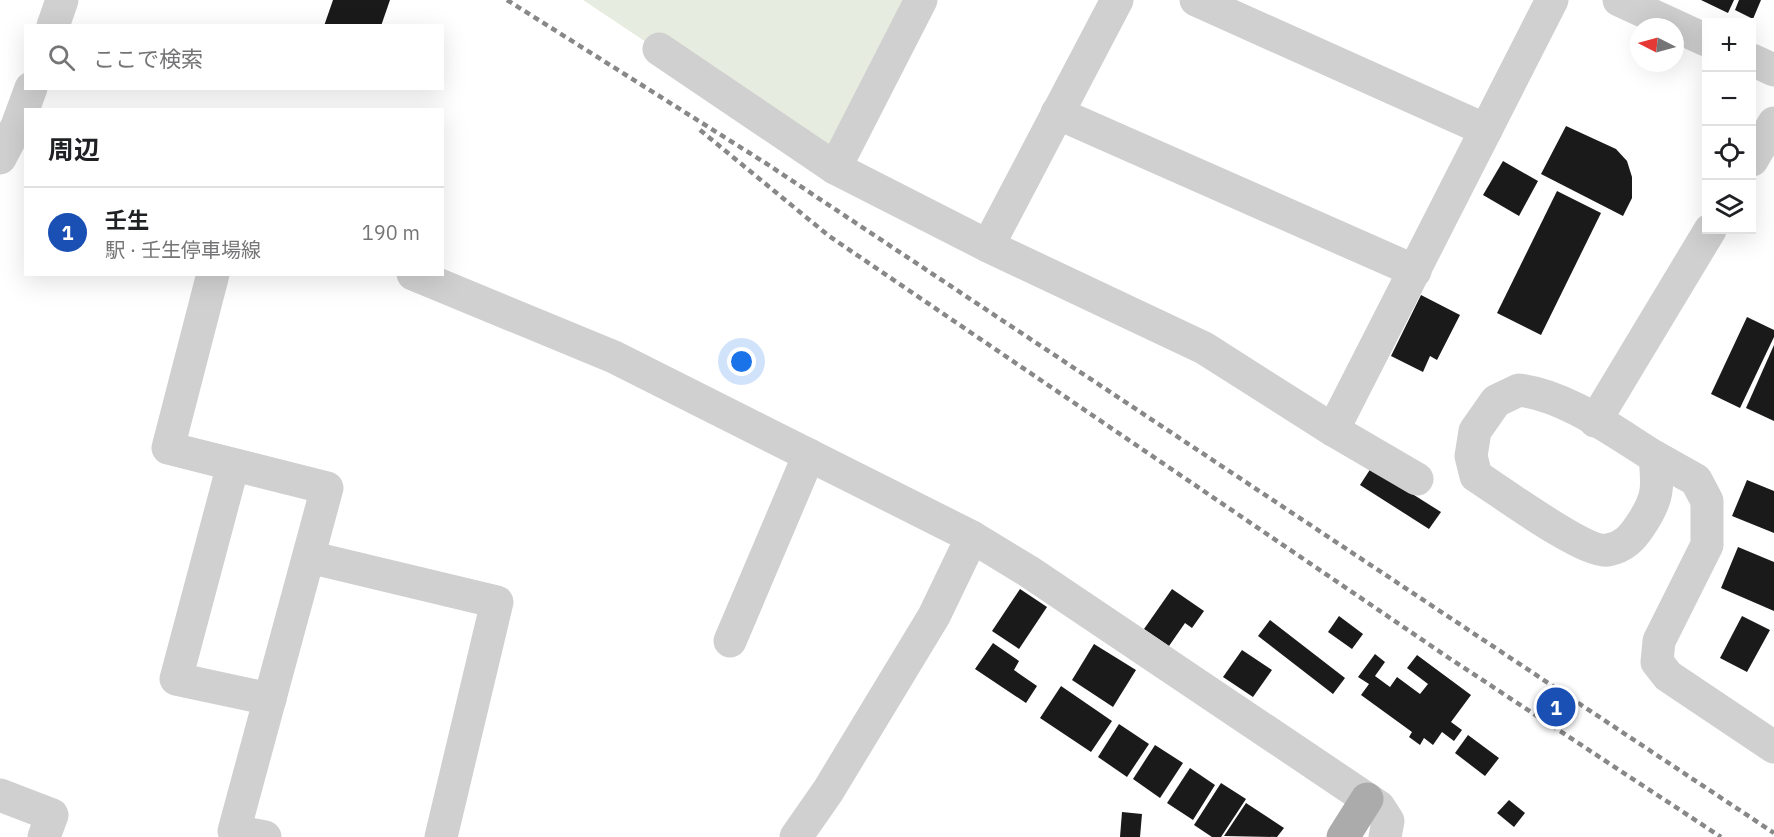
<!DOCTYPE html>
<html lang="ja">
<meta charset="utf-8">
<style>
:root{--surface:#fff;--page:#f6f6f6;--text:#202124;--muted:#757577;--line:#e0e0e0;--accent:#db2777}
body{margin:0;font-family:"IBM Plex Sans","Noto Sans JP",sans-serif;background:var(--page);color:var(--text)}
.controls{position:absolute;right:18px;top:18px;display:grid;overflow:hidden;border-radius:0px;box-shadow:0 6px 24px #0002}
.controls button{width:54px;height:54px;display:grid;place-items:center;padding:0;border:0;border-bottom:2px solid var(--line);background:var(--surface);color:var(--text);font:30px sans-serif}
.compass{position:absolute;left:1630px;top:18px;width:54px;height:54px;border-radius:50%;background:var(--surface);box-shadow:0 6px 24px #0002;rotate:276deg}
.you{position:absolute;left:742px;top:362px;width:21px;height:21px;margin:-15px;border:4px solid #fff;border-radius:50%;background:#1a73e8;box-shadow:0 0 0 9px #1a73e833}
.badge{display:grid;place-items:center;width:39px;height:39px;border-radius:50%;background:var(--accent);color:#fff;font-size:20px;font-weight:700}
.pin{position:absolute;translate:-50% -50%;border:3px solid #fff;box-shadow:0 2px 6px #0006}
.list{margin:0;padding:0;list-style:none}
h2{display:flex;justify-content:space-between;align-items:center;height:78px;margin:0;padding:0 24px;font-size:26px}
h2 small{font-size:20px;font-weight:400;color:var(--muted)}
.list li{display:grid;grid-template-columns:39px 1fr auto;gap:18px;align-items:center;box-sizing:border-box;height:90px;padding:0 24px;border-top:2px solid var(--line)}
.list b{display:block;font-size:22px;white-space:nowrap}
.list p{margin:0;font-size:20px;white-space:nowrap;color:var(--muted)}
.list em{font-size:20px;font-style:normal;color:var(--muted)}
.icon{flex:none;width:33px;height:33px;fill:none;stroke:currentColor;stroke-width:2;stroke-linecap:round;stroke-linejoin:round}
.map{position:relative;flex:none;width:1774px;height:837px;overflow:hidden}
.search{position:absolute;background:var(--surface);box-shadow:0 6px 24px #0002;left:24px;top:24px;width:420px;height:66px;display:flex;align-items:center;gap:15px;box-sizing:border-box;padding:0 21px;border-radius:0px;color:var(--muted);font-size:22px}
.panel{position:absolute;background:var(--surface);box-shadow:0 6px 24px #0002;left:24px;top:108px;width:420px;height:168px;border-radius:0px}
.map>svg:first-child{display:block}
</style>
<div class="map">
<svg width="1774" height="837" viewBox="0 0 1774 837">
<rect width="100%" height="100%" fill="#fff"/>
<path fill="#e6ecdf" d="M583,0H921L835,168Z"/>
<g fill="#1a1a1a">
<path d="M333,0H390L381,26H324Z"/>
<path d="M1701,0H1734L1728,13Z"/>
<path d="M1739,0H1761L1753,19L1735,10Z"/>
<path d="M1566,126L1616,149L1627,161L1632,177V198L1623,216L1541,174Z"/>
<path d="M1503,161L1538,181L1519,216L1483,195Z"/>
<path d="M1557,191L1601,213L1541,335L1497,313Z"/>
<path d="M1421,295L1460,315L1437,360L1430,356L1423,372L1391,356Z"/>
<path d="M1747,317L1774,330V337L1740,408L1711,394Z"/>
<path d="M1774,345V421L1746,408Z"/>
<path d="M1371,468L1441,512L1429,529L1360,485Z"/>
<path d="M1747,480L1774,491V533L1732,516Z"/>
<path d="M1738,547L1774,562V611L1721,588Z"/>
<path d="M1020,589L1047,607L1019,649L992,631Z"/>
<path d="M1172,589L1204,611L1192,628L1185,623L1169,646L1144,629Z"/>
<path d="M1339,616L1363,634L1352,649L1328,632Z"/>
<path d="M1742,616L1770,630L1747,672L1720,658Z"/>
<path d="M1270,620L1345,678L1333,694L1258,636Z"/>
<path d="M993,643L1019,661L1014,670L1037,686L1026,703L975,669Z"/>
<path d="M1094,644L1136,670L1113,707L1072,680Z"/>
<path d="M1242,650L1272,670L1253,697L1223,677Z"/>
<path d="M1375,654L1385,662L1375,676L1390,687L1397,677L1420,694L1428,684L1407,668L1417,655L1471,695L1451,722L1462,730L1454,741L1442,732L1433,745L1424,738L1420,745L1409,737L1412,732L1361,695L1369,684L1358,677Z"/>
<path d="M1061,686L1112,721L1091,752L1040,718Z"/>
<path d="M1119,724L1149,744L1127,777L1098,757Z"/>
<path d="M1468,735L1499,758L1485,776L1455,753Z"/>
<path d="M1155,745L1183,763L1160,798L1133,779Z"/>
<path d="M1190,768L1215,785L1193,820L1167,803Z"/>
<path d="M1221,783L1246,799L1221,837H1212L1194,825Z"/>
<path d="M1509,800L1525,813L1514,827L1497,813Z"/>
<path d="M1246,803L1284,828L1277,837L1224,836Z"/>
<path d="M1122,812L1142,814L1140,837H1120Z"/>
</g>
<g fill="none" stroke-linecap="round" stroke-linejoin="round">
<g stroke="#d0d0d0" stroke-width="33">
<path d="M1196,0L1486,130"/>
<path d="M1619,0L1706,40"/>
<path d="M53,26L62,0"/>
<path d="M659,49L835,168L988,246L1204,348L1333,430L1417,479"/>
<path d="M1752,60L1774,70"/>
<path d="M1057,113L1415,271"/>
<path d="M0,158L17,126L31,88"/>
<path d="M1752,160L1774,123"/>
<path d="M835,168L921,0"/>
<path d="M988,246L1117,0"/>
<path d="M213,274L168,448L327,488L234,831L265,837"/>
<path d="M413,274L614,357L972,537L1028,571L1379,807L1388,821L1385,837"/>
<path d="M1519,390C1567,396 1613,431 1655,457C1658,488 1659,498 1640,526C1632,538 1624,547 1608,550C1585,554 1500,491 1476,476L1471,456L1475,431L1496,401Z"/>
<path d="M1595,421L1710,230"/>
<path d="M1333,430L1552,0"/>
<path d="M1655,457L1696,480L1707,501V545L1659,641L1657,662L1668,676L1774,747"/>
<path d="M233,465L176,679L270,699"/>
<path d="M309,557L497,602L441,837"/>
<path d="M730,641L809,455"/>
<path d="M0,795L52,815L44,837"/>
<path d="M796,837L828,791L934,616L972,537"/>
</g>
<path stroke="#ababab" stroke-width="33" d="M1343,837L1367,799"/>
<g stroke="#888" stroke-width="4.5" stroke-dasharray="6 4.5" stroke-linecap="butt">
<path d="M507,0L767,164L1774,833"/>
<path d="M700,130L829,236L1449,658L1721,837"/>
</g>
</g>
</svg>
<div class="controls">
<button>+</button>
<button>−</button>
<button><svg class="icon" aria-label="locate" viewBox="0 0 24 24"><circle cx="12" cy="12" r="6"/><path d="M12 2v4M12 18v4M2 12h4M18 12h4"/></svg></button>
<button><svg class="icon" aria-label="layers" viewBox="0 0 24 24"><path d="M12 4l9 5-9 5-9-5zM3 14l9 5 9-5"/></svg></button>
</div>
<svg class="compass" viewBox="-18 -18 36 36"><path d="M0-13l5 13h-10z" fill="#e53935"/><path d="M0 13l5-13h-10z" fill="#757577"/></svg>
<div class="you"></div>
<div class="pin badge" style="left:1556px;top:707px;background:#1a4fb4">1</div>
<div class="search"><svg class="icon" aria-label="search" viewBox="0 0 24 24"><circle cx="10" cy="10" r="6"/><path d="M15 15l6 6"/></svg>ここで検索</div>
<section class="panel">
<h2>周辺<small></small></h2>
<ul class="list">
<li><span class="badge" style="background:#1a4fb4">1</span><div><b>壬生</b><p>駅 · 壬生停車場線</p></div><em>190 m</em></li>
</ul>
</section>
</div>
